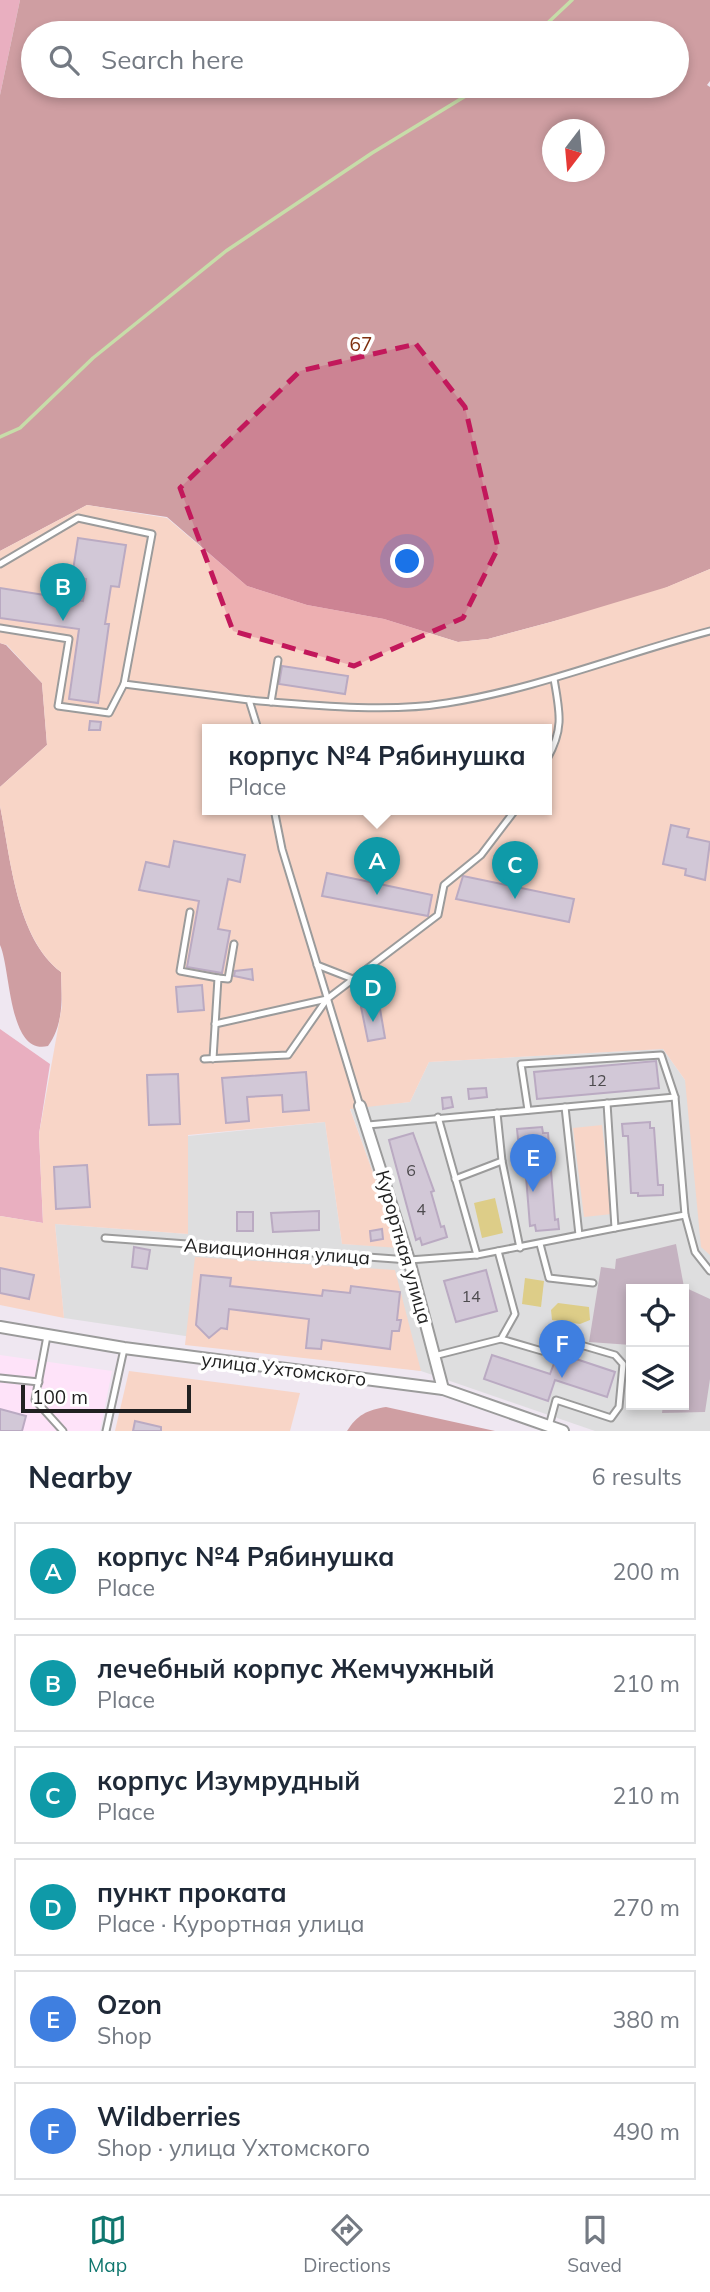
<!DOCTYPE html>
<meta charset="utf-8">
<style>
:root{--surface:#fff;--page:#f2f2f3;--text:#1f2937;--muted:#747a83;--line:#e0e1e3;--accent:#0f766e}
body{margin:0;font-family:Mulish,sans-serif;background:var(--page);color:var(--text)}
.controls{position:absolute;right:21px;bottom:21px;display:grid;overflow:hidden;border-radius:0px;box-shadow:0 4px 10px #0003}
.controls button{width:63px;height:63px;display:grid;place-items:center;padding:0;border:0;border-bottom:2px solid var(--line);background:var(--surface);color:var(--text);font:35px sans-serif}
.compass{position:absolute;left:542px;top:119px;width:63px;height:63px;border-radius:50%;background:var(--surface);box-shadow:0 4px 10px #0003;rotate:196deg}
.scale{position:absolute;left:21px;bottom:18px;width:170px;box-sizing:border-box;padding-left:7px;border:4px solid #212121;border-top:0;font-size:19px;line-height:24px;white-space:nowrap;color:#212121;-webkit-text-stroke:5px #fff;paint-order:stroke}
.you{position:absolute;left:408px;top:562px;width:24px;height:24px;margin:-18px;border:5px solid #fff;border-radius:50%;background:#1a73e8;box-shadow:0 0 0 10px #1a73e833}
.badge{display:grid;place-items:center;width:46px;height:46px;border-radius:50%;background:var(--accent);color:#fff;font-size:23px;font-weight:700}
.pin{position:absolute;translate:-50% -58px;filter:drop-shadow(0 2px 4px #0008)}
.pin::after{content:'';position:absolute;top:37px;width:24px;height:21px;background:inherit;clip-path:polygon(0 0,100% 0,50% 100%)}
.popup{position:absolute;left:202px;top:724px;width:350px;height:91px;box-sizing:border-box;display:grid;place-content:center;border-radius:0px;background:var(--surface);filter:drop-shadow(0 2px 5px #0005);font-size:23px;white-space:nowrap;color:var(--muted)}
.popup b{font-size:26px;color:var(--text)}
.popup::after{content:'';position:absolute;left:50%;top:100%;margin-left:-14px;border:14px solid transparent;border-top-color:var(--surface)}
.list{margin:0;padding:0;list-style:none}
h2{display:flex;justify-content:space-between;align-items:center;height:91px;margin:0;padding:0 28px;font-size:30px}
h2 small{font-size:23px;font-weight:400;color:var(--muted)}
.list li{display:grid;grid-template-columns:46px 1fr auto;gap:21px;align-items:center;box-sizing:border-box;height:98px;margin:0 14px 14px;padding:0 14px;border:2px solid var(--line);border-radius:0px}
.list b{display:block;font-size:26px;white-space:nowrap}
.list p{margin:0;font-size:23px;white-space:nowrap;color:var(--muted)}
.list em{font-size:23px;font-style:normal;color:var(--muted)}
.icon{flex:none;width:38px;height:38px;fill:none;stroke:currentColor;stroke-width:2;stroke-linecap:round;stroke-linejoin:round}
.map{position:relative;flex:none;width:710px;height:1431px;overflow:hidden}
.search{position:absolute;background:var(--surface);box-shadow:0 4px 10px #0003;left:21px;right:21px;top:21px;height:77px;display:flex;align-items:center;gap:18px;box-sizing:border-box;padding:0 24px;border-radius:38px;color:var(--muted);font-size:26px}
.sheet{height:763px;background:var(--surface)}
nav{display:flex;justify-content:space-around;align-items:center;box-sizing:border-box;height:98px;border-top:2px solid var(--line);background:var(--surface);font-size:19px;color:var(--muted)}
nav a{display:grid;justify-items:center;gap:4px}
nav .on{color:var(--accent)}
.map>svg:first-child{display:block}
</style>
<div class="map">
<svg width="710" height="1431" viewBox="0 0 710 1431">
<rect width="100%" height="100%" fill="#efe7f1"/>
<path fill="#dededf" fill-rule="evenodd" d="M663,1049L685,1080L710,1086V1431H595L421,1371L64,1318L55,1224L188,1234V1136L325,1122L342,1244L399,1247L350,1108L410,1102L429,1062ZM631,1289H684V1405H631Z"/>
<path fill="#fee3f9" d="M0,1355L112,1371L100,1431H0Z"/>
<path fill="#c5b3c1" d="M676,1244L684,1287L710,1299V1379L705,1412L662,1413L663,1405H684V1289H631V1345L589,1342L601,1267L615,1269L616,1259Z"/>
<g fill="#e9afc0">
<path d="M0,0H20L0,95Z"/>
<path d="M0,1029L50,1064L39,1134L43,1223L0,1216Z"/>
</g>
<g fill="#cf9ea2" fill-rule="evenodd">
<path d="M20,0H710V81L707,85L710,87V569L644,597L488,639L458,642L384,619L307,605L247,586L167,517L87,505L0,551V95ZM33,33H677V86H33ZM552,130H594V172H552Z"/>
<path d="M0,643L6,645L42,683L47,745L0,787Z"/>
<path d="M0,806C11,859 16,938 61,972C62,997 64,1024 48,1046C8,1056 11,969 0,945Z"/>
<path d="M386,1407L495,1431H347C357,1415 367,1410 386,1407Z"/>
</g>
<g fill="#f8d5c7" fill-rule="evenodd">
<path d="M87,505L167,518L247,586L307,605L384,619L458,642L488,639L551,622L667,587L710,569V1255L701,1247L685,1080L663,1049L429,1062L410,1102L350,1109L400,1248L342,1244L325,1122L188,1135V1234L55,1224L64,1318L0,1305V1216L43,1223L39,1134L62,1006L61,972C16,937 11,859 0,806V787L47,745L42,683L7,645L0,643V551ZM207,729H547V809H207Z"/>
<path d="M602,1125L612,1214L584,1217L573,1128Z"/>
<path d="M195,1257L395,1270L421,1371L185,1345Z"/>
<path d="M129,1371L300,1393L290,1431H115Z"/>
</g>
<g fill="#ddcd88">
<path d="M495,1198L503,1233L482,1238L474,1203Z"/>
<path d="M525,1278L544,1281L541,1307L522,1304Z"/>
<path d="M558,1303L589,1307L590,1320L580,1324L552,1320L551,1310Z"/>
</g>
<g fill="none" stroke-linecap="round" stroke-linejoin="round">
<g stroke="#c7dda9" stroke-width="3.5">
<path d="M537,33L572,0"/>
<path d="M0,437L20,428L93,358L226,251L372,153L482,86"/>
</g>
</g>
<g fill="#d2c8d7" stroke="#baaac2" stroke-width="2">
<path d="M78,538L126,545L119,587L111,586L105,624H109L98,703L69,699L79,629L0,618V588L83,601L86,579L72,577Z"/>
<path d="M282,666L348,676L345,694L279,684Z"/>
<path d="M90,721L101,722L100,730H89Z"/>
<path d="M671,825L689,829L687,837L710,842L705,880L685,875L686,869L663,864Z"/>
<path d="M174,841L245,855L240,882L228,879L218,929L230,931L222,973L187,967L199,901L139,890L146,862L169,867Z"/>
<path d="M327,873L432,895L428,916L322,896Z"/>
<path d="M463,876L574,899L569,922L456,899Z"/>
<path d="M252,969L253,980L234,976L235,971Z"/>
<path d="M202,985L204,1010L178,1012L176,987Z"/>
<path d="M379,1003L385,1038L368,1041L361,1007Z"/>
<path d="M656,1061L659,1088L537,1099L534,1072Z"/>
<path d="M306,1072L309,1110L283,1112L282,1095L247,1097L249,1121L226,1123L222,1078Z"/>
<path d="M178,1074L180,1124L149,1125L147,1075Z"/>
<path d="M486,1088L487,1097L469,1099L468,1089Z"/>
<path d="M451,1097L453,1107L443,1109L442,1098Z"/>
<path d="M650,1122V1128H654L658,1185H663V1195L638,1196V1193H631L628,1136H623L622,1124Z"/>
<path d="M542,1127L543,1133H548L555,1220L558,1219L559,1229L536,1231L535,1225L530,1226L523,1139H518L517,1129Z"/>
<path d="M413,1133L434,1191L431,1192L441,1227L444,1226L447,1237L422,1245L420,1238L416,1240L389,1140Z"/>
<path d="M87,1165L90,1207L56,1209L54,1167Z"/>
<path d="M319,1211V1230L273,1232L271,1213Z"/>
<rect x="237" y="1212" width="16" height="19"/>
<path d="M382,1229L383,1239L371,1241L370,1231Z"/>
<path d="M134,1247L150,1250L147,1269L132,1267Z"/>
<path d="M0,1268L34,1275L29,1299L0,1293Z"/>
<path d="M486,1270L497,1311L456,1322L444,1281Z"/>
<path d="M201,1275L231,1278L230,1286L322,1296L323,1290L350,1293L351,1286L400,1292L397,1320H401L399,1331H392L390,1349L322,1340L321,1349L306,1348L309,1319L229,1309L227,1329L221,1328L209,1338L196,1325Z"/>
<path d="M558,1353L615,1372L607,1397L555,1380L548,1401L484,1379L492,1355L550,1374Z"/>
<path d="M0,1409L26,1416L22,1431H0Z"/>
<path d="M135,1421L161,1427V1431H133Z"/>
</g>
<g fill="none" stroke-linecap="round" stroke-linejoin="round">
<g stroke="#9b9b9b" stroke-width="9">
<g id="lane">
<path d="M0,564L78,518L152,534L124,684L249,700L258,729"/>
<path d="M0,628L69,639L58,706L109,713L124,684"/>
<path d="M249,700C310,705 387,713 447,703C537,689 622,654 710,631"/>
<path d="M271,702L278,660"/>
<path d="M547,759C564,729 560,713 554,679"/>
<path d="M274,809L282,849L360,1106"/>
<path d="M190,912L180,971L218,978"/>
<path d="M317,965L353,979"/>
<path d="M215,1024L327,999"/>
<path d="M204,1059L288,1055L327,999L438,915L444,885L481,855L516,809"/>
<path d="M213,1059L218,978L228,979L234,944"/>
<path d="M565,1107L579,1235"/>
<path d="M528,1110L521,1064L661,1055L675,1097L685,1215L615,1228L607,1103"/>
<path d="M438,1117L477,1255"/>
<path d="M368,1125L675,1097"/>
<path d="M502,1161L520,1248"/>
<path d="M455,1179L502,1161L497,1113"/>
<path d="M685,1215L695,1252L710,1271"/>
<path d="M105,1238L409,1260L477,1255L615,1228"/>
<path d="M540,1244L549,1278L593,1283"/>
<path d="M47,1336L35,1400L63,1431"/>
<path d="M501,1339L542,1351L574,1343L615,1355L623,1364L619,1407L611,1418L556,1400L549,1426"/>
<path d="M434,1356L501,1339L515,1314L498,1251"/>
<path d="M0,1378L39,1382"/>
<path d="M106,1431L124,1349"/>
</g>
</g>
<g stroke="#9b9b9b" stroke-width="14">
<g id="street">
<path d="M360,1106L409,1260L443,1389"/>
<path d="M0,1327L124,1348L443,1389L563,1431"/>
</g>
</g>
<use href="#lane" stroke="#fff" stroke-width="5"/>
<use href="#street" stroke="#fff" stroke-width="10"/>
</g>
<path fill="#c2185b" fill-opacity="0.2" stroke="#c2185b" stroke-width="5" stroke-dasharray="14 9" stroke-linejoin="round" d="M416,344L465,407L498,548L463,618L354,666L233,631L180,488L300,371Z"/>
<g text-anchor="middle" dominant-baseline="central" stroke-width="7" stroke-linejoin="round" paint-order="stroke">
<g font-size="16" fill="#4d4b4e">
<text x="597" y="1080">12</text>
<text x="411" y="1170">6</text>
<text x="421" y="1209">4</text>
<text x="471" y="1296">14</text>
</g>
<g font-size="19" fill="#7e2f0f" stroke="#fff">
<text x="361" y="344">67</text>
</g>
<g font-size="19" fill="#212121" stroke="#fff">
<text transform="translate(404 1247) rotate(74)">Курортная улица</text>
<text transform="translate(277 1251) rotate(4)">Авиационная улица</text>
<text transform="translate(284 1369) rotate(7)">улица Ухтомского</text>
</g>
</g>
</svg>
<div class="controls">
<button><svg class="icon" aria-label="locate" viewBox="0 0 24 24"><circle cx="12" cy="12" r="6"/><path d="M12 2v4M12 18v4M2 12h4M18 12h4"/></svg></button>
<button><svg class="icon" aria-label="layers" viewBox="0 0 24 24"><path d="M12 4l9 5-9 5-9-5zM3 14l9 5 9-5"/></svg></button>
</div>
<svg class="compass" viewBox="-18 -18 36 36"><path d="M0-13l5 13h-10z" fill="#e53935"/><path d="M0 13l5-13h-10z" fill="#747a83"/></svg>
<div class="scale">100 m</div>
<div class="you"></div>
<div class="pin badge" style="left:377px;top:895px;background:#0f9aa8">A</div>
<div class="popup"><b>корпус №4 Рябинушка</b>Place</div>
<div class="pin badge" style="left:63px;top:621px;background:#0f9aa8">B</div>
<div class="pin badge" style="left:515px;top:899px;background:#0f9aa8">C</div>
<div class="pin badge" style="left:373px;top:1022px;background:#0f9aa8">D</div>
<div class="pin badge" style="left:533px;top:1192px;background:#3f7fe0">E</div>
<div class="pin badge" style="left:562px;top:1378px;background:#3f7fe0">F</div>
<div class="search"><svg class="icon" aria-label="search" viewBox="0 0 24 24"><circle cx="10" cy="10" r="6"/><path d="M15 15l6 6"/></svg>Search here</div>
</div>
<section class="sheet">
<h2>Nearby<small>6 results</small></h2>
<ul class="list">
<li><span class="badge" style="background:#0f9aa8">A</span><div><b>корпус №4 Рябинушка</b><p>Place</p></div><em>200 m</em></li>
<li><span class="badge" style="background:#0f9aa8">B</span><div><b>лечебный корпус Жемчужный</b><p>Place</p></div><em>210 m</em></li>
<li><span class="badge" style="background:#0f9aa8">C</span><div><b>корпус Изумрудный</b><p>Place</p></div><em>210 m</em></li>
<li><span class="badge" style="background:#0f9aa8">D</span><div><b>пункт проката</b><p>Place · Курортная улица</p></div><em>270 m</em></li>
<li><span class="badge" style="background:#3f7fe0">E</span><div><b>Ozon</b><p>Shop</p></div><em>380 m</em></li>
<li><span class="badge" style="background:#3f7fe0">F</span><div><b>Wildberries</b><p>Shop · улица Ухтомского</p></div><em>490 m</em></li>
</ul>
</section>
<nav>
<a class="on"><svg class="icon" aria-label="map" viewBox="0 0 24 24"><path d="M3 6l6-2 6 2 6-2v14l-6 2-6-2-6 2zM9 4v14M15 6v14"/></svg>Map</a>
<a><svg class="icon" aria-label="directions" viewBox="0 0 24 24"><path d="M12 3l9 9-9 9-9-9zM9 14v-3h6M13 9l2 2-2 2"/></svg>Directions</a>
<a><svg class="icon" aria-label="saved" viewBox="0 0 24 24"><path d="M7 4h10v16l-5-4-5 4z"/></svg>Saved</a>
</nav>
